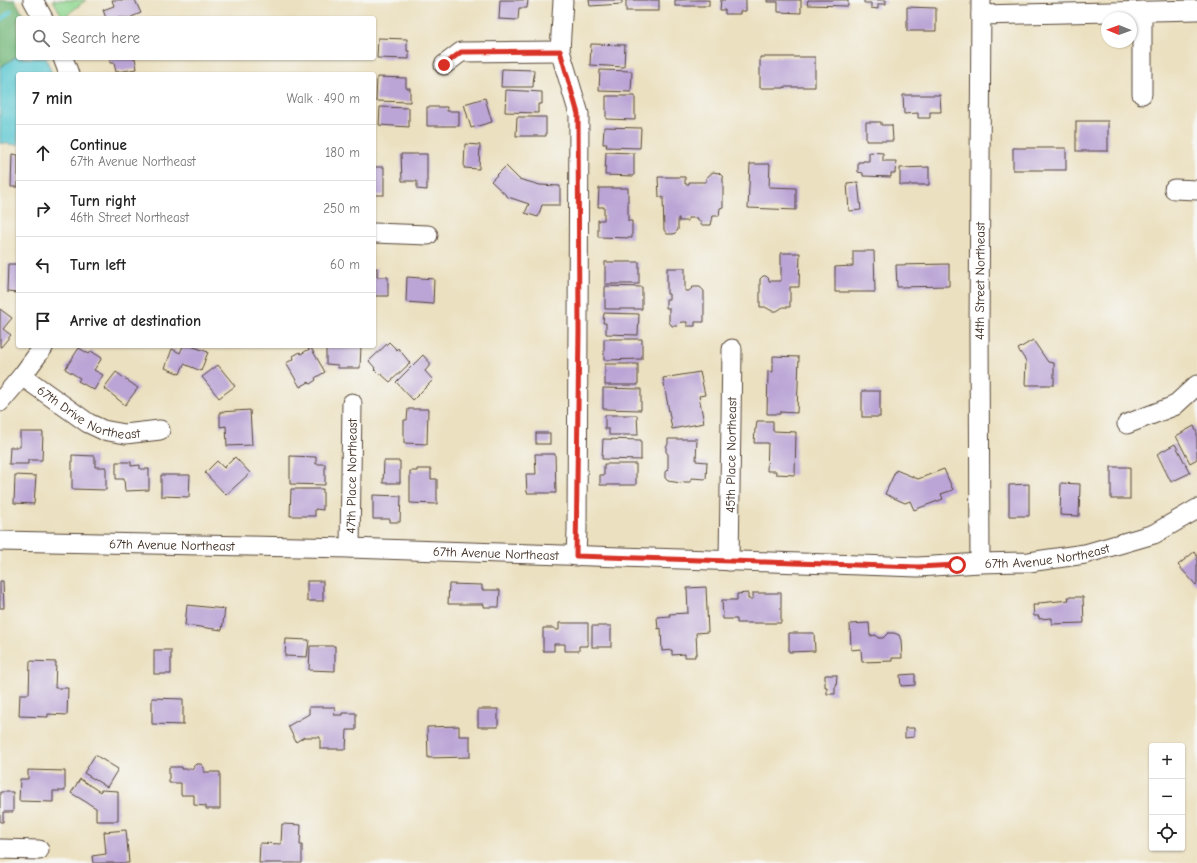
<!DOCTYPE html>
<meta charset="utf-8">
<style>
:root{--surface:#fff;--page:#f6f6f6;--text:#222;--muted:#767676;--line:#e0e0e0}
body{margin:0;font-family:"Comic Neue",sans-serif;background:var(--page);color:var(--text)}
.controls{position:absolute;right:12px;bottom:12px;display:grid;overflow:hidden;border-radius:4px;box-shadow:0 1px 3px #0004}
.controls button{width:36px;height:36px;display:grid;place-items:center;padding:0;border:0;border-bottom:1px solid var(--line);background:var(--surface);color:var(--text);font:20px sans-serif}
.compass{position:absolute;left:1101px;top:12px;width:36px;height:36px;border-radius:50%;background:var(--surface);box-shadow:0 1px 3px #0004;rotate:271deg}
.stop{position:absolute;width:12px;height:12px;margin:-9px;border:3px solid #d93025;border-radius:50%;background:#fff}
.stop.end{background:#d93025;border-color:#fff;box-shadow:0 1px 4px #0008}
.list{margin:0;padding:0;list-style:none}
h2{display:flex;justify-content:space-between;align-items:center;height:52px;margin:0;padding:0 16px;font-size:17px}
h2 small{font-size:13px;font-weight:400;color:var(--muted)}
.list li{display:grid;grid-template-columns:26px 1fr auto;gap:12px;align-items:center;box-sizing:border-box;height:56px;padding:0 16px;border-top:1px solid var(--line)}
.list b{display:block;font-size:15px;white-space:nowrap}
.list p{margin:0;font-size:13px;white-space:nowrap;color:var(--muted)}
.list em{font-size:13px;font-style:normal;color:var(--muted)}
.icon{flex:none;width:22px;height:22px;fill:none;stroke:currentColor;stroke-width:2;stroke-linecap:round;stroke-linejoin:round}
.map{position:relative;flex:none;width:1197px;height:863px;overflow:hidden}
.search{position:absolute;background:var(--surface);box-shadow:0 1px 3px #0004;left:16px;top:16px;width:360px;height:44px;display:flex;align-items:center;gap:10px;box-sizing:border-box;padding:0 14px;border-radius:4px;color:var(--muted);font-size:15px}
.panel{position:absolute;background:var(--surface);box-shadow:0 1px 3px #0004;left:16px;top:72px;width:360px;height:276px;border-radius:4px}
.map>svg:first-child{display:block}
</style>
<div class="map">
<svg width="1197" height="863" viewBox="0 0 1197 863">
<rect width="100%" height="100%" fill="#f6f6f2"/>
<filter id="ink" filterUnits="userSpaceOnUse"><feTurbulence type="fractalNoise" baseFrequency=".025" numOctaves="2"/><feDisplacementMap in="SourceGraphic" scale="8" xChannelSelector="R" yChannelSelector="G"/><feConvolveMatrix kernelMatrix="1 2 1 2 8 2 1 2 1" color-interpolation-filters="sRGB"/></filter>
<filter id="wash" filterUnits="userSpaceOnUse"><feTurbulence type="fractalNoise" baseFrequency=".012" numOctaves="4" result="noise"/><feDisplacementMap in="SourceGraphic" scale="16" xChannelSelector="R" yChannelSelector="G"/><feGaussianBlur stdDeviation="0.9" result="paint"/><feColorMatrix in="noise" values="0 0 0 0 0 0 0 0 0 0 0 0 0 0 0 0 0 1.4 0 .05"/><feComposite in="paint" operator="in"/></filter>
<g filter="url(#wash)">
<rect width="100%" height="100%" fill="#ebe0c0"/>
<path fill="#91d791" stroke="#668058" d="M53,0H86L63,18Z"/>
<path fill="#74b87b" stroke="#58714c" d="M0,0H15L25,18H18V56L0,67Z"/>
<path fill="#5cc8d2" stroke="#4c7978" d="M18,56V58H46L52,74H18V145L0,143V67Z"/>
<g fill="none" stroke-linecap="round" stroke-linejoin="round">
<path stroke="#5cc8d2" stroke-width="4" d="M0,20L11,11"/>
</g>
<g id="blocks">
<g fill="#bba5d6">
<path d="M112,0H135L141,13L129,18H106L103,10L114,6Z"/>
<path d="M500,0H528L527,8H519L518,20L499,19Z"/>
<path d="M589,0H622V4L590,6Z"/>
<rect x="626" y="0" width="33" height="11"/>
<rect x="675" y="0" width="34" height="6"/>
<path d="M721,0H746V11H740V14H725V10H720Z"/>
<path d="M767,0H801V13L778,12V2H767Z"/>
<path d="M808,0H848V6L807,5Z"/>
<path d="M864,0H886V4H878V9L871,8V3H864Z"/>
<path d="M907,7L936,8V31H907Z"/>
<path d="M378,38L407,39V51H409V59L377,58Z"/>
<path d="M591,44L625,45L624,67L590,65Z"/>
<path d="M760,57H815V87H784V88H760Z"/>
<path d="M110,58H135L137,69L116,72L114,63H110Z"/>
<path d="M502,69L534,70L533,87H501Z"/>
<path d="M600,70L632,71L631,92L599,91Z"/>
<path d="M377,77L406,78V88H410V102L376,101Z"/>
<path d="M506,90L542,92V104H538V113L505,112Z"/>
<path d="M903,95H940L941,112H930V118H918V113L904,114Z"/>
<path d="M606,96H635V120L606,119Z"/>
<path d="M485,98L492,122L471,128L464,104Z"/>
<path d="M380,107L409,108V127L379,125Z"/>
<path d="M427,107H447V111H459V126H427Z"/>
<path d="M517,117H546V136H516Z"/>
<rect x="1076" y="121" width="32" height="30"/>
<path d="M866,122H881V125H892L893,141H866Z"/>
<path d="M604,127L641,128L640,148L606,147L607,144H603Z"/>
<path d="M465,144L480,145L479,169L464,168Z"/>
<rect x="1013" y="148" width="53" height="22"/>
<path d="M606,152L634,153V176L605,175Z"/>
<path d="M869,152L883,153V161H896L895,173H891V177L863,176V173L858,172V162H863V161H869Z"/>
<path d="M12,154L18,155V187H11Z"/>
<path d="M401,154H427V190L417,189V181H402Z"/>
<path d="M750,164H770L769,187L796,188V210L748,208Z"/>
<path d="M506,166L519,179L540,185L560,186V205H542L538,217L525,213L529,204L508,197L491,181Z"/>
<rect x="374" y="167" width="10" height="28"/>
<path d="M929,167V185H900V168Z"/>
<path d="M713,172L719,173L723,177V207L720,208L719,216H713L711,225H701V221H698V218H688V221H679V218H678V230L674,234H667L664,230L663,197H659L658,177H685V184H689V182H706V178Z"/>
<path d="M858,182L861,210L849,211L847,183Z"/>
<path d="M599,188H628V221H632V238L598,237V220H604V207H598Z"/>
<path d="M853,251H874L875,292H835V267L853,266Z"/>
<path d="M781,253H800L799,287H790V307H783L777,311H772L765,307H760V279L763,276H766L769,279V281H781Z"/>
<rect x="605" y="262" width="34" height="22"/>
<path d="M8,264H18V293L7,292Z"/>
<path d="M949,264V286L897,287L896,265Z"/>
<path d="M374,268H377V277H388V296H374Z"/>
<path d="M667,268H685V291H689L693,287H700L704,291V322H695V326H687V322H681L677,326H672L669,322V308H666V299H669V294H667Z"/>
<path d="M407,277L434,279L433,304L406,302Z"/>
<path d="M605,286L642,287V309H605Z"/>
<path d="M0,309L12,318L3,329L11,335L1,347H0Z"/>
<path d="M604,313L639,314L638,335L606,334V323H603Z"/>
<path d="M604,339H642V359L604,360Z"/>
<path d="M1033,340L1048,362L1054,363V385H1025L1026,361L1018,349Z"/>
<path d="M389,342L397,350L398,348L410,363L390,382L380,373L379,374L374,369L375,368L369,361Z"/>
<path d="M183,346H191L208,352L201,371L184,364L180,374L165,368L172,349L180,353Z"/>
<path d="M326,346H361L360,368H338V365L326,364Z"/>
<path d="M79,348L89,354L91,351L102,358L94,370L103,375L94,390L78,381L80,378L65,369Z"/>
<path d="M311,348L325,372L315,378L316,380L310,384L309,382L300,387L286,363L294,359L293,356L300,352L301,354Z"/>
<path d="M423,355L431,364L425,371L433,380L413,400L396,382Z"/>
<path d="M773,356L799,357L797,413L780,412V414H767L768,371L773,372Z"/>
<rect x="605" y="364" width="33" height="21"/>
<path d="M218,365L235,386L219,398L202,377Z"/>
<path d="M116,372L138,388L125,405L104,388Z"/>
<path d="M700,372L705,395L699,396L704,423L672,429L663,378Z"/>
<path d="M603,388L641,389V410L603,409Z"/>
<rect x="862" y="391" width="18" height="26"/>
<path d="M408,409H428L427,444L404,443V420H407Z"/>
<path d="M250,410L252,445L227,446L226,426L220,427V412Z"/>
<path d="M605,415H637L638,435H609V429H605Z"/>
<path d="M757,421H773V431L796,432L795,475L776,474V471H767L768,443H754L755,429H756Z"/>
<path d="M1194,426L1197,433V459L1190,463L1176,436Z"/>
<path d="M20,432H43L42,460H28V464H9L10,447H20Z"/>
<rect x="536" y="433" width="14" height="11"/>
<path d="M603,439L641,440V460L602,459Z"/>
<path d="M668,439H697L696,461L707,462L706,479L691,478V482H683L681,483L668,481L665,478V472L668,469V454L666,452V447L668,444Z"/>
<path d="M1175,444L1190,473L1171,482L1157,454Z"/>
<path d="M535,454H555L556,493H527L526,474H536Z"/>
<path d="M72,455L95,456V467H106V490L72,489Z"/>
<path d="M290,456L316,457V464H325V485L290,484Z"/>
<path d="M235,457L250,473L226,495L205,473L217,461L224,468Z"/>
<path d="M384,461H400V483H383Z"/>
<path d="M116,462H131V466L140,465V469H149V490L125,491L124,479H116Z"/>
<path d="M604,464H636V485H600V475H604Z"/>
<rect x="1111" y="467" width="19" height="32"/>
<path d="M417,469H431V479H437V504L410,503V471H417Z"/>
<path d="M944,469L953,490L941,494L943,499L914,510L910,501L905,503L885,494L896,470L918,479Z"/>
<path d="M15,475L36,476L34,504L14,503Z"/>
<path d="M161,475H190L189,497L161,496Z"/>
<path d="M1061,483L1080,484L1079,516L1060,515Z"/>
<path d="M1029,484V516H1009V485Z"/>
<path d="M291,489H323V510L315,509V516H290Z"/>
<path d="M373,495L401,496L400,522H390V519H373Z"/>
<path d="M1194,552L1197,556V584L1196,585L1178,565Z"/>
<path d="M0,581H3L4,608H0Z"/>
<rect x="307" y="581" width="16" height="20"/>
<path d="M449,584L482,585V590H500L499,607H484V604H448Z"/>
<path d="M706,587L708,632L696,633L697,654H695V657H685V654L672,655V650L662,651L661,628L658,629L657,617L670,616L669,614L688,613L687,588Z"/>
<path d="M748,593V599H753V593H781V623H737V619H723L722,600H737V594Z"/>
<path d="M1068,597H1083L1084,623L1052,624V618L1039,619V616H1034L1033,605H1039V603L1069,600Z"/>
<path d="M187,605L225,609L222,630L185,625Z"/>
<path d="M559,623H588V646H579V651H565V644H554V651H543V628H555V630H559Z"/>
<path d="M869,623L870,636L876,635L878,638H883L888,633H894L899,635L901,640L902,658H892V661L862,662L861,649L851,650L850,624Z"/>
<rect x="592" y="626" width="19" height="21"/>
<path d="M789,633H814L815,651L789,652Z"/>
<path d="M286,639L309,640L307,657L285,656Z"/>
<path d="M310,646H335V671L309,670Z"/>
<rect x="154" y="650" width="17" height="24"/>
<path d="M30,661L56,662L55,688H68L67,715L48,714V717L19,716L20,694H29Z"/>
<path d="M915,674V685L901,686L900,675Z"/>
<path d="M825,675H837L836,687H835V694H827V687H825Z"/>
<path d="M152,698L183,699V725L152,724Z"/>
<path d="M309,707H335L334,715H342V713H356V730H347L346,749H320V737H304L296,742L288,726L309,714Z"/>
<rect x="478" y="709" width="20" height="18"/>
<path d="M459,726V736H470V757L428,758L427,727Z"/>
<path d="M905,728H914V737L905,738Z"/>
<path d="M95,755L118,769L107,787L84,773Z"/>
<path d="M196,764H201L204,768V772H220V809H206V806L194,805V795H181V783H169V767H182V769H193V767Z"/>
<path d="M28,770L65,771V791H53V802L19,801L20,779H28Z"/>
<path d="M80,779L100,792L101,790L118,791V821H96V808L71,793Z"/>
<path d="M0,792H13V812H3V822H0Z"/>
<path d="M282,824L301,825L300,845H302V863H259L260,843L281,844Z"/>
<path d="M126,830L129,863H93L92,856L106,854L104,832Z"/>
</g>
</g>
</g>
<g filter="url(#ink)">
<use href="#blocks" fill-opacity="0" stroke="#554536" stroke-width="1"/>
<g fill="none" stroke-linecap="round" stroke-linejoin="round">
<g stroke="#554536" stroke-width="21">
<g id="minor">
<path d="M33,0L43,18"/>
<path d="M563,0L560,51L579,114L577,530L576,556"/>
<path d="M1142,11V94"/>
<path d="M981,15L1197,10"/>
<path d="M63,58L69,74"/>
<path d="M444,65L461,52L560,51"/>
<path d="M1174,189L1197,190"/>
<path d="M374,233L428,235"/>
<path id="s1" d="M22,376L88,423L103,430L125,434L160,430"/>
<path d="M0,402L22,376L44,346"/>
<path d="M1127,424L1174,406L1197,385"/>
<path id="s2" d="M0,541L350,548L918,567L980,563L1029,562L1085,554L1154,534L1197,509"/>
<path id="s3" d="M350,548L352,403"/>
<path id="s4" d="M729,561L732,349"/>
<path id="s5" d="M980,563L979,331L981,0"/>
<path d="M0,849L39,850"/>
</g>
</g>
<use href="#minor" stroke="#fff" stroke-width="19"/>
</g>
</g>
<g fill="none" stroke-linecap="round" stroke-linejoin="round" filter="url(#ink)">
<path stroke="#d93025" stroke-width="5" d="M444,65L461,52L560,51L578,114L579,331L576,556L918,567L957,565"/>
</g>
<g text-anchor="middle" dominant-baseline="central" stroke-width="3.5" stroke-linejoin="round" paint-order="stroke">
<g font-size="13" fill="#3b2a1e" stroke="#f6f6f2">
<text stroke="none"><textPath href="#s5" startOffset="282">44th Street Northeast</textPath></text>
<text stroke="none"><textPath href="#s1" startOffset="78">67th Drive Northeast</textPath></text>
<text stroke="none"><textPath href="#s4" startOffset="106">45th Place Northeast</textPath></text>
<text stroke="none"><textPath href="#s3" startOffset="72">47th Place Northeast</textPath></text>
<text stroke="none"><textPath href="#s2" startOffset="172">67th Avenue Northeast</textPath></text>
<text stroke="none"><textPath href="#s2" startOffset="496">67th Avenue Northeast</textPath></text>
<text stroke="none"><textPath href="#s2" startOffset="1048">67th Avenue Northeast</textPath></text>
</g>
</g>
</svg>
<div class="controls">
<button>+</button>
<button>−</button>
<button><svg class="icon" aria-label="locate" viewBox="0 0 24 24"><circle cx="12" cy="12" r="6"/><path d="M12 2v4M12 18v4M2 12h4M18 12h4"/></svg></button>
</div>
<svg class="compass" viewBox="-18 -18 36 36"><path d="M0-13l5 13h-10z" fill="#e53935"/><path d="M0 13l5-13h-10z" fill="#767676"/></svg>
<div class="stop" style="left:957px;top:565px"></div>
<div class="stop end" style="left:444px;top:65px"></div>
<div class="search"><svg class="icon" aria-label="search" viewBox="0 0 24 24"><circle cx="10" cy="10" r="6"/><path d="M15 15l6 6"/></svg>Search here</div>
<section class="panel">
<h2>7 min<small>Walk · 490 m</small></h2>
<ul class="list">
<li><svg class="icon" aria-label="ahead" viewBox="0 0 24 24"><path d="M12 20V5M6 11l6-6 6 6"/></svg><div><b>Continue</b><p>67th Avenue Northeast</p></div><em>180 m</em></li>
<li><svg class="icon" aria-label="right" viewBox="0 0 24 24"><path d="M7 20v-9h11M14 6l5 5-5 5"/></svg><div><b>Turn right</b><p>46th Street Northeast</p></div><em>250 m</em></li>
<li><svg class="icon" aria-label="left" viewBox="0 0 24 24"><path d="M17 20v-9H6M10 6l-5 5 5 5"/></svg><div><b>Turn left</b></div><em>60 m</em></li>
<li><svg class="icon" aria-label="arrive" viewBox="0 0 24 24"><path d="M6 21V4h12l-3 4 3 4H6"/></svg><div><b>Arrive at destination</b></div></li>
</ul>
</section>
</div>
